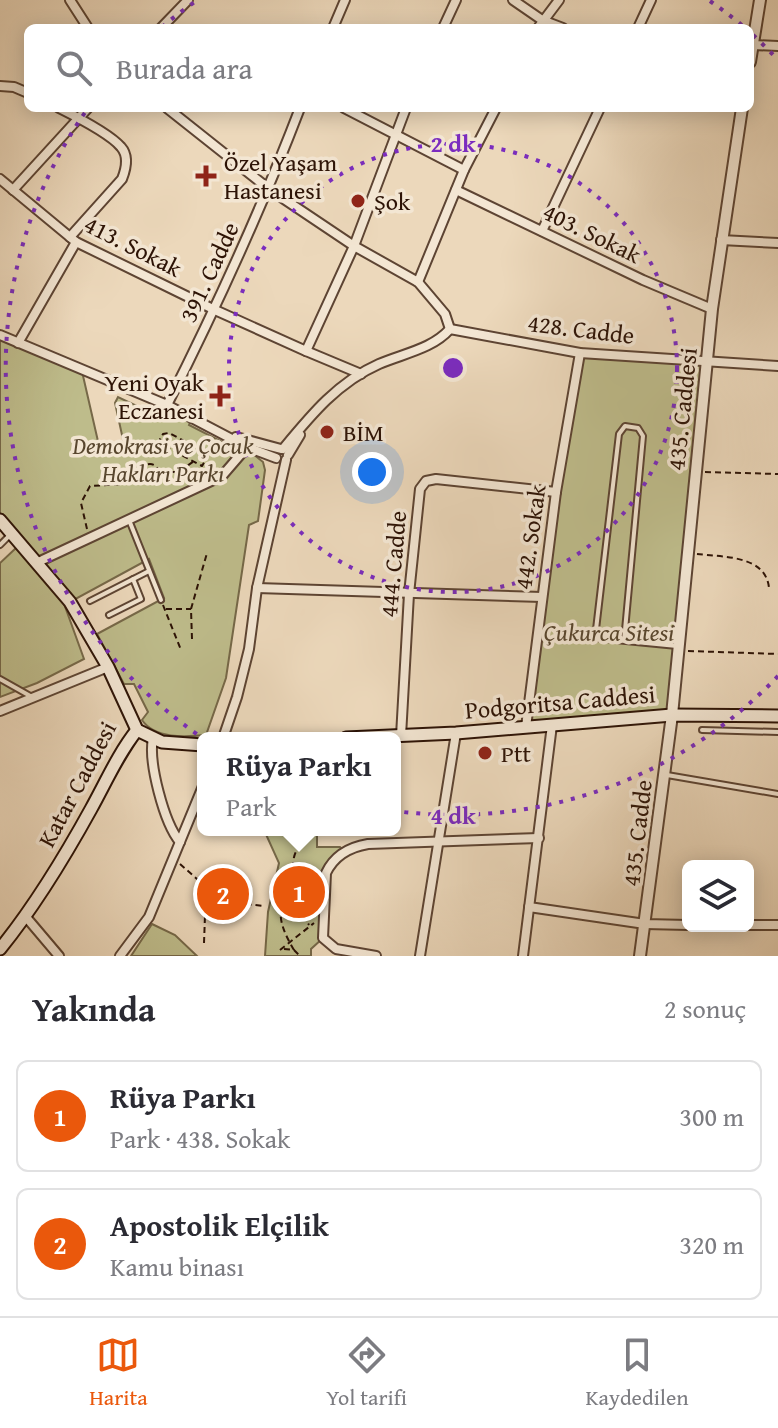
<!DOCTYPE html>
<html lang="tr">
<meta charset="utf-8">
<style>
:root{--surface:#fff;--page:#f2f2f3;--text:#2b2b33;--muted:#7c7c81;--line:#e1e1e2;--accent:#ea580c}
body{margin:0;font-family:"Gentium Book Plus",serif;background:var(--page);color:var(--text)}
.controls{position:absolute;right:24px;bottom:24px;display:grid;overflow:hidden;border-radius:12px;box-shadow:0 4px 20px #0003}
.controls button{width:72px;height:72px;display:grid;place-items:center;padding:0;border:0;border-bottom:2px solid var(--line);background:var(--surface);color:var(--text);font:40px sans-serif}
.you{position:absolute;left:372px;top:472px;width:28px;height:28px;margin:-20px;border:6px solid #fff;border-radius:50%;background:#1a73e8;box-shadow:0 0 0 12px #1a73e833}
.badge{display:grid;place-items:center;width:52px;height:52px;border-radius:50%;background:var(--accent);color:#fff;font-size:26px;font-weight:700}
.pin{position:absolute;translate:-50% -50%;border:4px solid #fff;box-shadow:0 2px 8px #0006}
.popup{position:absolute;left:197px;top:732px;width:204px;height:104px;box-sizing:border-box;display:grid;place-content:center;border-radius:12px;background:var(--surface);filter:drop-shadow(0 2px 6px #0005);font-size:26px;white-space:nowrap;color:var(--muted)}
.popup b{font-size:30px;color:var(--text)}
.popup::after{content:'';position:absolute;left:50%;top:100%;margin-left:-16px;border:16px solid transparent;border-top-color:var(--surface)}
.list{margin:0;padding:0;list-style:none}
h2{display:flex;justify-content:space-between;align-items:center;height:104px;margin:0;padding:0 32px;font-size:34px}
h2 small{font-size:26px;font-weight:400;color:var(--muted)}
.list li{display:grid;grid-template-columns:52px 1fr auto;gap:24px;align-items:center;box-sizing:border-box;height:112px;margin:0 16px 16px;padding:0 16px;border:2px solid var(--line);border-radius:12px}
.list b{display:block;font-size:30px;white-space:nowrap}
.list p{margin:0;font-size:26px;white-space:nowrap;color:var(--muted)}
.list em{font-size:26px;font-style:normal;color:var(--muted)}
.icon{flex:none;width:44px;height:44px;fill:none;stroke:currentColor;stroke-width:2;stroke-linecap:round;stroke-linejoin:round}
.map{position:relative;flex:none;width:778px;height:956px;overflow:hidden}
.search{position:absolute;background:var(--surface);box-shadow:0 4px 20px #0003;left:24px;right:24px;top:24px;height:88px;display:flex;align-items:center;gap:20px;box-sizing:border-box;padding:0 28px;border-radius:12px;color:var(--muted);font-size:30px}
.sheet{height:360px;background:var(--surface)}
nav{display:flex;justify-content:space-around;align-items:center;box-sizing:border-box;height:112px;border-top:2px solid var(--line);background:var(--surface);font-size:22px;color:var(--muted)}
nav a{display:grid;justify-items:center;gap:4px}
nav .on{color:var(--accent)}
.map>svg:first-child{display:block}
</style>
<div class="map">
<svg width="778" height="956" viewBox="0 0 778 956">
<rect width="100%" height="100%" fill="#ecd8bb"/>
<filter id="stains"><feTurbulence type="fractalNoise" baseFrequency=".0025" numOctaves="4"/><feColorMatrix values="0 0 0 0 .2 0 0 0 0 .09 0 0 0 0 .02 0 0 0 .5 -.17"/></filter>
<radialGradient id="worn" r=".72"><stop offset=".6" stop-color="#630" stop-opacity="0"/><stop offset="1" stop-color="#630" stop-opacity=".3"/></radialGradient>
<g fill="#bebc8b" stroke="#766848" stroke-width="2">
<path d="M0,336L81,367L100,450L124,444L115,403L118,397L160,417L167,405L192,418L189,425L224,443L228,435L236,449L223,473L245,456L253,454L263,462L265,470L258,521L249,525L226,678L206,735C185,737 155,739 142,720L148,712L134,684H124L97,634L164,598L149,559L70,602L0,520Z"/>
<path d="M580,353L707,362L672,715L526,727L542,597Z"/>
<path d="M16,548L63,601L84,659L37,683L0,697V563Z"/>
<path d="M264,830H317V847H340L345,852L328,868L323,938L311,949V956H265L268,912L279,863Z"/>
<path d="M152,924L175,935L197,956H131Z"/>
</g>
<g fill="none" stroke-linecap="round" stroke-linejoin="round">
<g stroke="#5d4433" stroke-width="8">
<g id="service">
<path d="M129,520L161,600"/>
<path d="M0,545L9,536"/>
<path d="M90,601L149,571"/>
<path d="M109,615L141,599L133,579"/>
<path d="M624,641L643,436L638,428L625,426L619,434L595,638L677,646"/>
<path d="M0,679L32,697"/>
<path d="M702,730L778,732"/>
<path d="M667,775L778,794"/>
</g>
</g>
<g stroke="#5d4433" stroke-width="12">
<g id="minor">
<path d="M70,0L88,28"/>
<path d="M513,0L542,20L563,28"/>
<path d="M161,28L188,0"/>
<path d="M333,28L345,0"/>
<path d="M443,28L456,0"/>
<path d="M538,28L559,0"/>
<path d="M638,28L651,0"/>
<path d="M753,45L778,46"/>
<path d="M0,86L14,87L28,93"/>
<path d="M59,108C75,116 110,134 121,147C129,156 126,169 122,179L70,237"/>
<path d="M167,108L269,189L354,246L418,282L445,314L450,329"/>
<path d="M344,108L464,170"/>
<path d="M0,179L76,242L215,310L306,351L354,246L406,108"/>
<path d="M13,190L88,108"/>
<path d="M456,190L643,280L712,309"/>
<path d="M542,231L600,108"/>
<path d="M721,240L778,243"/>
<path d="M418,282L464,170L496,108"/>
<path d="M450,329L580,353L778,366"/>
<path d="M0,335L167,405L247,447L276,458"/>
<path d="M18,343L76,242"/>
<path d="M306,351L361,374"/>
<path d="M167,405C216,308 261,210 300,108"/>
<path d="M236,437L281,449"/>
<path d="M283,449C311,415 338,382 379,364C405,353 432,349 450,329"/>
<path d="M288,455L300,435"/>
<path d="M36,563L222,476L247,447"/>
<path d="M257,588L542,597"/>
<path d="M0,711L108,667"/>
<path d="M526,727L556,492L580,353"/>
<path d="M401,736L409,594L420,489L426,481L436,479L556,492"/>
<path d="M153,738C148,762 164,823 180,842"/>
<path d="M223,738L237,697L249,649L257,588L286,460"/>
<path d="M529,907L645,924L688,925"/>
<path d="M26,917L59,956"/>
<path d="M748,925H778"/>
<path d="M120,956L149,917L203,786"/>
<path d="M376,956L336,949L323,938L326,873C334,856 350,847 368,844L539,838"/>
<path d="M420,956L456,733"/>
<path d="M523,956L552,725"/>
</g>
</g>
<g stroke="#5d4433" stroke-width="14">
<g id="tertiary">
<path d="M750,62L760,0"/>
<path d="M640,956L672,715L712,309L742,108"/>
</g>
</g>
<g stroke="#2d1306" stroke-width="15">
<g id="secondary">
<path d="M0,520L70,602L108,667L137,730L162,742L203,745"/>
<path d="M346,738L456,733L672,715L778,716"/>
<path d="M0,949C35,906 64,858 91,809C106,782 118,754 137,730"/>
</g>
</g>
<g stroke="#2d1306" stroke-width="2" stroke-dasharray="6 4" stroke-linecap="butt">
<path d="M209,454L202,466L161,444L160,439L163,434L169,433L209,454L222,444"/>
<circle cx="150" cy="473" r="9"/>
<path d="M705,472L778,474"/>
<path d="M160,474L180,471L194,461"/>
<path d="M87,529L81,503L90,486L124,484L142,478"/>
<path d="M697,554C722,557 766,555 769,588"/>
<path d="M163,605L181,650"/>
<path d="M166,609H191"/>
<path d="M192,639L191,609L207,553"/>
<path d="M688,651L778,654"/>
<path d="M291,830L296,844"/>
<path d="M180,864L223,902L265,906"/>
<path d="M295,878C289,852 299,851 307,830"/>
<path d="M288,889L309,925"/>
<path d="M204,943L206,888"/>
<path d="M284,949L294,950L300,956"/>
<path d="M280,950L314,923"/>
<path d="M294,950C278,923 274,906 295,879L315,875"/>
</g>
<use href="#service" stroke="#f3e6d3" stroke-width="4"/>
<use href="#minor" stroke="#f3e6d3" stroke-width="8"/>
<use href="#tertiary" stroke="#f3e6d3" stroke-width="10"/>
<use href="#secondary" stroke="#f3e6d3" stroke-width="11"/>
</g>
<g fill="none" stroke="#7b2cbf" stroke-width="4" stroke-dasharray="4 8">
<circle cx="453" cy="368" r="224"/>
<path d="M778 676A448 448 0 0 1 86 111M162 27A448 448 0 0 1 196 1M710 1A448 448 0 0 1 744 27M753 35A448 448 0 0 1 778 60"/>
</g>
<g fill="#8f2418" stroke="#f3e6d3" stroke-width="3">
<path d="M202 164h8v8h8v8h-8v8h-8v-8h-8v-8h8z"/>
<circle cx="358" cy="201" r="8"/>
<path d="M216 384h8v8h8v8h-8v8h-8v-8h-8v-8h8z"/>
<circle cx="327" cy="432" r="8"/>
<circle cx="485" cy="753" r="8"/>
</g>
<g text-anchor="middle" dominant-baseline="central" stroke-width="7" stroke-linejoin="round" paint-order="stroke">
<g font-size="24" fill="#2d1306" stroke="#f3e6d3" text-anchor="start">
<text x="224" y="162">Özel Yaşam<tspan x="224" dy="28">Hastanesi</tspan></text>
<text x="374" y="201">Şok</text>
<text x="204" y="382" text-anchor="end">Yeni Oyak<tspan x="204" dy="28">Eczanesi</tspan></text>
<text x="343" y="432">BİM</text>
<text x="501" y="753">Ptt</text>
</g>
<g font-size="24" fill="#2d1306" stroke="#f3e6d3">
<text transform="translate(592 233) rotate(26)">403. Sokak</text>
<text transform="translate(133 246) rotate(27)">413. Sokak</text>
<text transform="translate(209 272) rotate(-65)">391. Cadde</text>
<text transform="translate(581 329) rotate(7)">428. Cadde</text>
<text transform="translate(682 409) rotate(-84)">435. Caddesi</text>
<text transform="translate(530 537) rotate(-82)">442. Sokak</text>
<text transform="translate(393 564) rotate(-85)">444. Cadde</text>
<text transform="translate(560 702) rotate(-5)">Podgoritsa Caddesi</text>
<text transform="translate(77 784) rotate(-62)">Katar Caddesi</text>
<text transform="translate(637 833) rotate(-83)">435. Cadde</text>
</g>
<g font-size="24" font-style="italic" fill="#58462e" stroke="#f3e6d3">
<text x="163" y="445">Demokrasi ve Çocuk<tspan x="163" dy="28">Hakları Parkı</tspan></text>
<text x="609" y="632">Çukurca Sitesi</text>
</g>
</g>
<circle cx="453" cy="368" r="12" fill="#7b2cbf" stroke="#f3e6d3" stroke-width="4"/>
<g font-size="24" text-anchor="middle" font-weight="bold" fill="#7b2cbf" stroke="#f3e6d3" stroke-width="7" stroke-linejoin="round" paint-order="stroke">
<text x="453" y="152">2 dk</text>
<text x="453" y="824">4 dk</text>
</g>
<rect width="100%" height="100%" filter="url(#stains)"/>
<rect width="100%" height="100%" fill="url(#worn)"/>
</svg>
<div class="controls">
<button><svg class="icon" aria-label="layers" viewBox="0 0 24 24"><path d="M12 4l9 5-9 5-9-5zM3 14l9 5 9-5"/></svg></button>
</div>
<div class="you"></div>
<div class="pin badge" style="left:299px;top:892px">1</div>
<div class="popup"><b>Rüya Parkı</b>Park</div>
<div class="pin badge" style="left:223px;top:894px">2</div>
<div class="search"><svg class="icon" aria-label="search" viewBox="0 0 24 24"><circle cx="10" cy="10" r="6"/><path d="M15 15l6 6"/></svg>Burada ara</div>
</div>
<section class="sheet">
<h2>Yakında<small>2 sonuç</small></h2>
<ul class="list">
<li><span class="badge">1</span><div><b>Rüya Parkı</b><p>Park · 438. Sokak</p></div><em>300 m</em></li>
<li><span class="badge">2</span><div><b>Apostolik Elçilik</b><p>Kamu binası</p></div><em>320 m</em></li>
</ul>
</section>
<nav>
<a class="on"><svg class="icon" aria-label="map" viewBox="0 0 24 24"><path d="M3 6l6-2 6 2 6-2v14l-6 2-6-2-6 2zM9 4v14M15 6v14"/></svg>Harita</a>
<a><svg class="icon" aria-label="directions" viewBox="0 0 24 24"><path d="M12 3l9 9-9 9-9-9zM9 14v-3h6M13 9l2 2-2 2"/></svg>Yol tarifi</a>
<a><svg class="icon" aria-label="saved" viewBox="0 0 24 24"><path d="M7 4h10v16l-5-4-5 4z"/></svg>Kaydedilen</a>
</nav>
